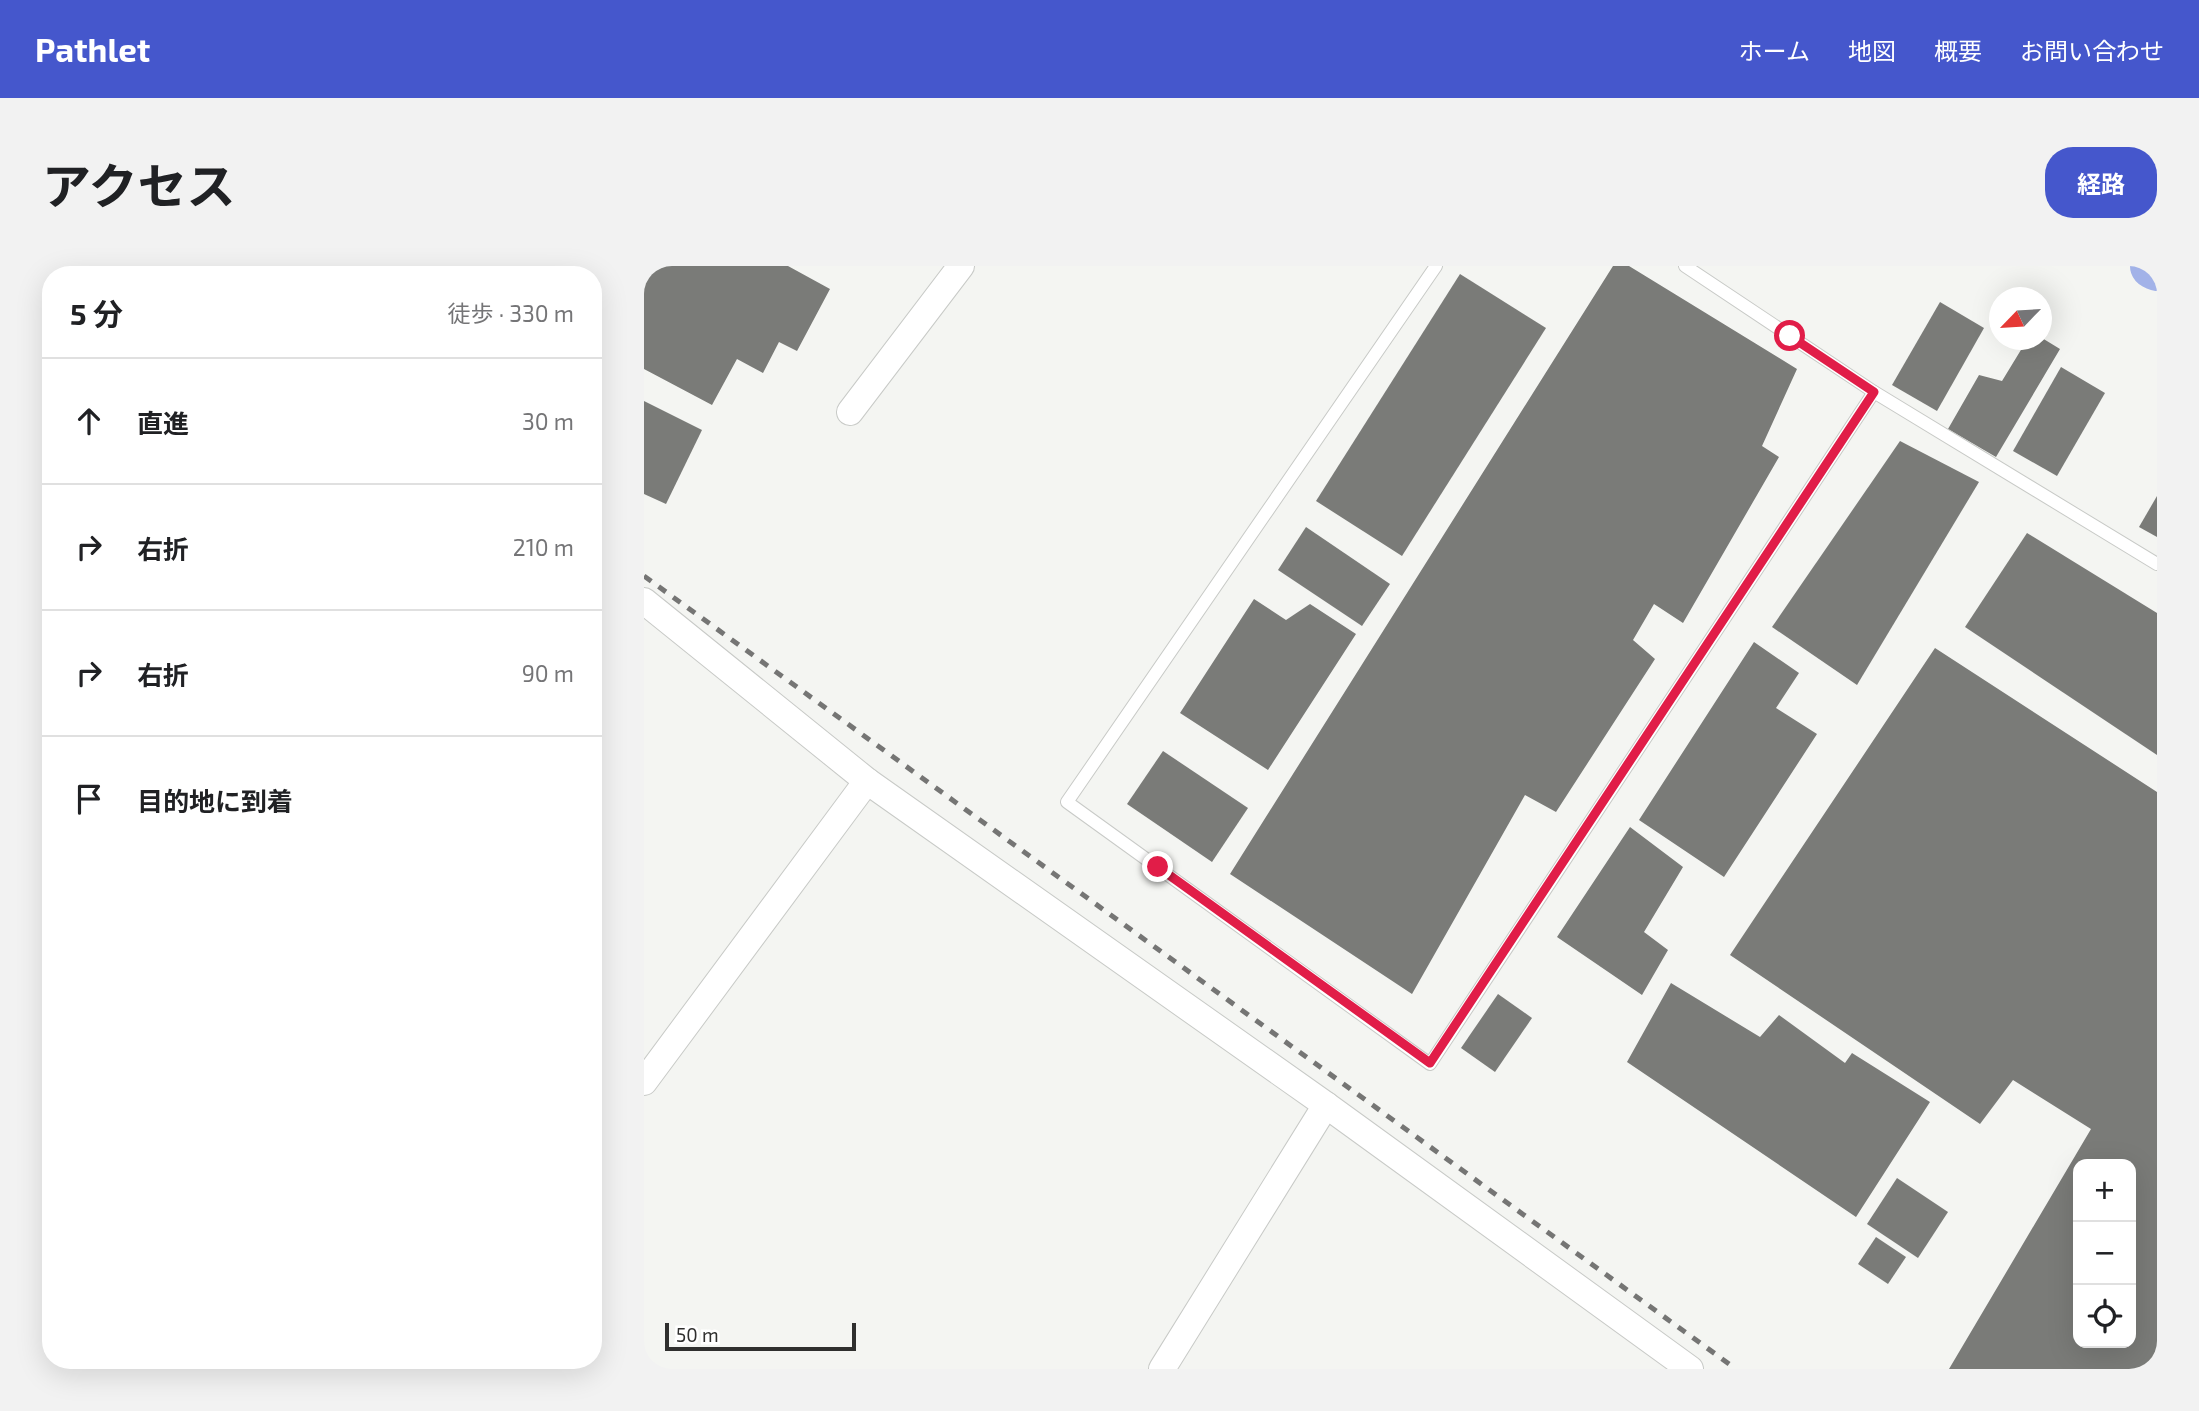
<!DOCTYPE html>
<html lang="ja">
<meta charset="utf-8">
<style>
:root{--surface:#fff;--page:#f2f2f2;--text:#202124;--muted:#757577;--line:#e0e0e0;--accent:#4557cc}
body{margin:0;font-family:"Exo 2","Noto Sans JP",sans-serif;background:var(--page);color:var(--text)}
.controls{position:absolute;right:21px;bottom:21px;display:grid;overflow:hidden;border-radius:14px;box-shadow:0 7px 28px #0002}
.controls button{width:63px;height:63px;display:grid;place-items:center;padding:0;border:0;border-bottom:2px solid var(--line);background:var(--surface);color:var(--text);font:35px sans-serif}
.compass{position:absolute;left:1345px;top:21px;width:63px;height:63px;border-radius:50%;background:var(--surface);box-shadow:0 7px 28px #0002;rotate:245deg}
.scale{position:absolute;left:21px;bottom:18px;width:191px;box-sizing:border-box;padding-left:7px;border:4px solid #2f2f2e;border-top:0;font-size:19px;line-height:24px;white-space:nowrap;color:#2f2f2e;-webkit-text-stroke:5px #fff;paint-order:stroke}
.stop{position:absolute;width:21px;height:21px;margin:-16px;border:5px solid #e11d48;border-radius:50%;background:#fff}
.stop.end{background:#e11d48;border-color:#fff;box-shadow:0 2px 7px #0008}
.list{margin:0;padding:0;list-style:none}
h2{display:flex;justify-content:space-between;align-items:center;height:91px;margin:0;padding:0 28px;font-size:30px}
h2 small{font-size:23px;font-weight:400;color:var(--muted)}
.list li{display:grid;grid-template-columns:46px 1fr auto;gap:21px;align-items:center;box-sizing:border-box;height:126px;padding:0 28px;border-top:2px solid var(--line)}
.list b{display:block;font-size:26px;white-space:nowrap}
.list em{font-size:23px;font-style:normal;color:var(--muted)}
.icon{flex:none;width:38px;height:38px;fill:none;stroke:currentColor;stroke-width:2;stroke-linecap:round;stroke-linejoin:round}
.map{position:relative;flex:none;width:1513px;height:1103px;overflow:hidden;border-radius:28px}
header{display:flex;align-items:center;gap:42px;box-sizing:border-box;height:98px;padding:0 35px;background:var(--accent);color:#fff}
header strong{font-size:33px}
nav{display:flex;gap:38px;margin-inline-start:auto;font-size:24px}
.intro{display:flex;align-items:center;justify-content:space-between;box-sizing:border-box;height:168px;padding:0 42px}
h1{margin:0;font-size:49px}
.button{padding:18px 32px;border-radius:28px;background:var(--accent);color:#fff;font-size:24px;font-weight:700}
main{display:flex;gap:42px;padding:0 42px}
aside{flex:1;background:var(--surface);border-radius:28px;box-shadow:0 7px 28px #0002}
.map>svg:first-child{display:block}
</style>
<header>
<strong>Pathlet</strong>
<nav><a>ホーム</a><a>地図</a><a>概要</a><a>お問い合わせ</a></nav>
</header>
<div class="intro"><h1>アクセス</h1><a class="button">経路</a></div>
<main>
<aside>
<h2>5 分<small>徒歩 · 330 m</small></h2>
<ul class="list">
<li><svg class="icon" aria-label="ahead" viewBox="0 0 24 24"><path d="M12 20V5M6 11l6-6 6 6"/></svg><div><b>直進</b></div><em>30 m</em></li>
<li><svg class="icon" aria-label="right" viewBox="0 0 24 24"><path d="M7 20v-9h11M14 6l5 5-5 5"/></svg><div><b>右折</b></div><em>210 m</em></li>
<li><svg class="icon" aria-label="right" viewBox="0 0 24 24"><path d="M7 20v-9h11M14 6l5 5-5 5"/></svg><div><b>右折</b></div><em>90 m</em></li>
<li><svg class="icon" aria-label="arrive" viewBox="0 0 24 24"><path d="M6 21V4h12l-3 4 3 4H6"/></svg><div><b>目的地に到着</b></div></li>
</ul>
</aside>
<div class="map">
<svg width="1513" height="1103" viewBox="0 0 1513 1103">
<rect width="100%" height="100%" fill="#f4f5f2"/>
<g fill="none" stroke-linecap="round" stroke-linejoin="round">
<path stroke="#a2b2e8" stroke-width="46" d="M1509,0L1513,2"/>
</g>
<g fill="#7a7b78" fill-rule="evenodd">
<path d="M10,0H144L186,23L153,85L135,76L119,107L93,93L68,139L0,103V19Z"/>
<path d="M969,0H985L1153,103L1118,180L1135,191L1039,357L1010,338L989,374L1011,393L912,546L881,529L768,728L586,608Z"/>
<path d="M816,8L902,62L758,290L672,235Z"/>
<path d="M1296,36L1340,62L1293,145L1248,119Z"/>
<path d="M1398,72L1416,83L1352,191L1304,163L1335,109L1358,115L1383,74Z"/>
<path d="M1417,101L1461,127L1413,210L1369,185Z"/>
<path d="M0,135L58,164L22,238L0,228Z"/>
<path d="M1256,175L1335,216L1213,419L1128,361Z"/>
<path d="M1513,230V271L1495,261Z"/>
<path d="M662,261L746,318L718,360L634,304Z"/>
<path d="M1383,267L1513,347V489L1321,361Z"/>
<path d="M610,333L642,354L666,338L712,368L624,504L536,447Z"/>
<path d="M1110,376L1155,407L1132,442L1173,468L1080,611L995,554Z"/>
<path d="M1291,382L1513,526V1103H1305L1447,863L1369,814L1336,858L1086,689ZM1434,898H1487V1077H1434Z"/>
<path d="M519,485L604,542L568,596L483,538Z"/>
<path d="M986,561L1039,601L1000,666L1024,684L998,729L913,671Z"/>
<path d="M1027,717L1116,771L1135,749L1201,797L1208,787L1286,836L1212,951L983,796Z"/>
<path d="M854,728L888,752L851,806L817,782Z"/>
<path d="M1253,912L1304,946L1274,992L1223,958Z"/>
<path d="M1232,971L1262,991L1244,1018L1214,998Z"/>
</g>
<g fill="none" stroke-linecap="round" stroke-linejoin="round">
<g stroke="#c8cac7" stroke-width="14">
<g id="service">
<path d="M792,0L423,536L786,798L1230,126"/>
<path d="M1041,0L1230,126L1513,298"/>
</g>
</g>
<g stroke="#c8cac7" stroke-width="28">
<g id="minor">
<path d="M206,146L317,0"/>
<path d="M0,335L223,515L682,839L1046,1103"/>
<path d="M0,816L223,515"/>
<path d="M518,1103L682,839"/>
</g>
</g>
<use href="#service" stroke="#fff" stroke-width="12"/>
<use href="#minor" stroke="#fff" stroke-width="26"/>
<path stroke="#757574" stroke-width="5" stroke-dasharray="9 9" stroke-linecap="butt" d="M0,310L1092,1103"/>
</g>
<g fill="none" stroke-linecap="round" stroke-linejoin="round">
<path stroke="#e11d48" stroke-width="9" d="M514,601L786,797L1230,126L1146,70"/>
</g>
</svg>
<div class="controls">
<button>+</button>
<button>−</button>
<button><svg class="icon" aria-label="locate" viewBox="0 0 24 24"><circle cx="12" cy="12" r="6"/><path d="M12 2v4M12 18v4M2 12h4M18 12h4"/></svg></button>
</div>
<svg class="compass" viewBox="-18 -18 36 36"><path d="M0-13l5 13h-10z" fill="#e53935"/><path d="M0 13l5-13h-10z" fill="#757577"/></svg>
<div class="scale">50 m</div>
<div class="stop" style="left:1146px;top:70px"></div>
<div class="stop end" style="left:514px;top:601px"></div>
</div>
</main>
